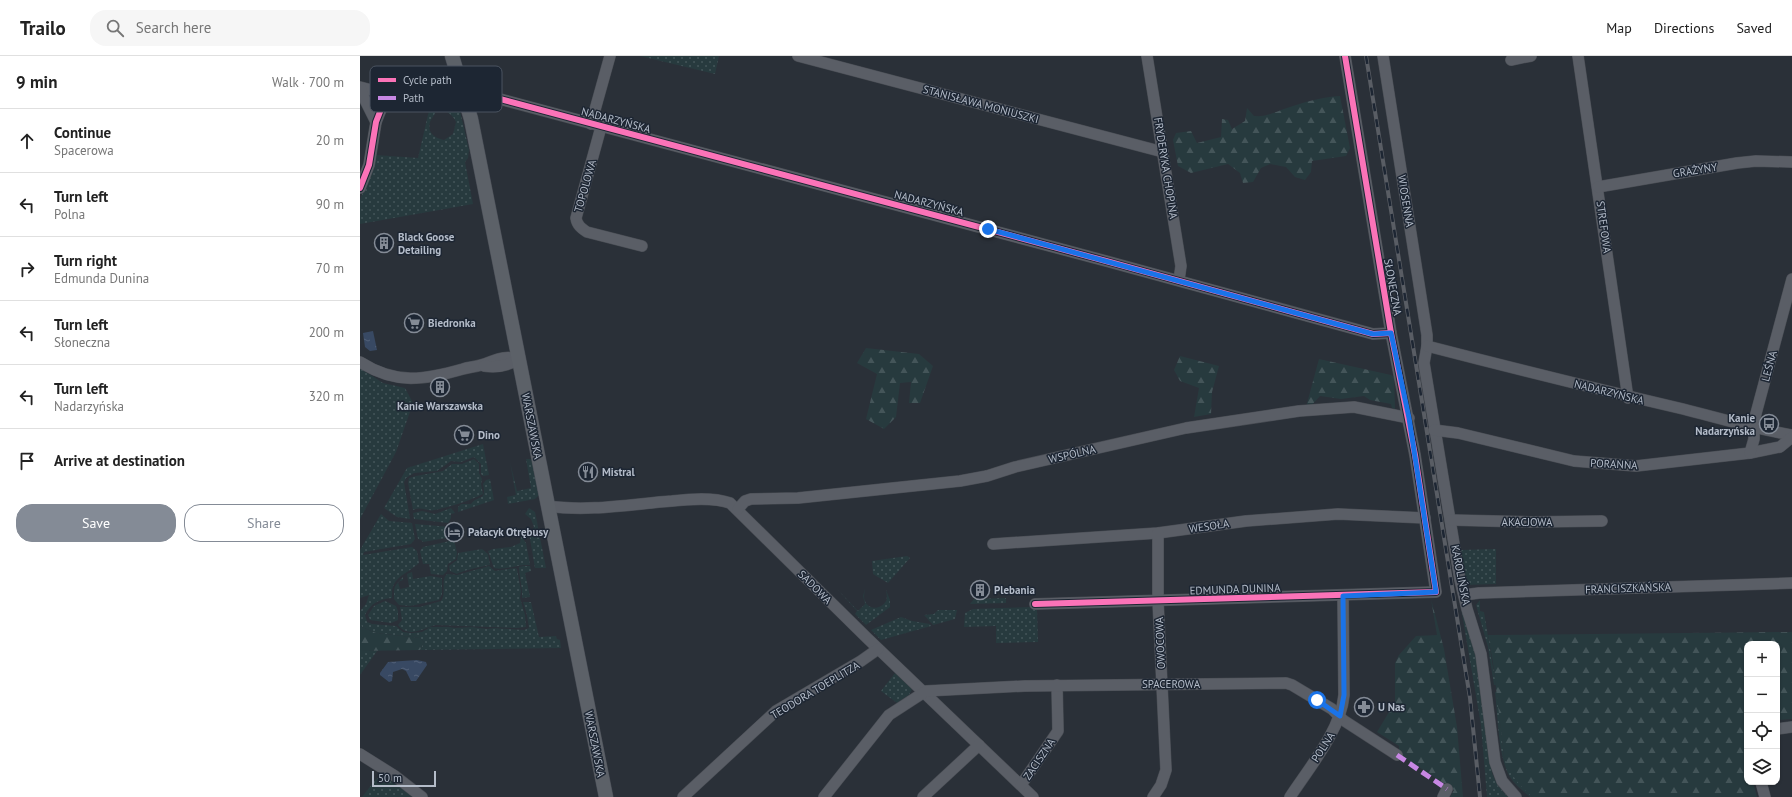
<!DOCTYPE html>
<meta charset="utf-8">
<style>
:root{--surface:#fff;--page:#f6f6f6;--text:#222;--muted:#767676;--line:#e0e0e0;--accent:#848b96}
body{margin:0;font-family:"PT Sans",sans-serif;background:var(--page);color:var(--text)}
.controls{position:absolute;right:12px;bottom:12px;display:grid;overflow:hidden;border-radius:8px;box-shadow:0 1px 3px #0004}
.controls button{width:36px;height:36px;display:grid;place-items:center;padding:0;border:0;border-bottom:1px solid var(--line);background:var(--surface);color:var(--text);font:20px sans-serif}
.scale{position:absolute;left:12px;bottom:10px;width:64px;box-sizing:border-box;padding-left:4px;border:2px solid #b4bcc9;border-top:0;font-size:11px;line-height:14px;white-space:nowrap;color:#b4bcc9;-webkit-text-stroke:3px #1d2633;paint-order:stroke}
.stop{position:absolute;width:12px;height:12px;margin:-9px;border:3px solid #1a73e8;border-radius:50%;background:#fff}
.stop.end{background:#1a73e8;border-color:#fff;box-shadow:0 1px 4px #0008}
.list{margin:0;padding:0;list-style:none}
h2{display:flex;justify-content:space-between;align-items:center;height:52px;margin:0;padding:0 16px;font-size:17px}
h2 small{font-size:13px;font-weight:400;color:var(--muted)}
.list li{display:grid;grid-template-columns:26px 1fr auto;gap:12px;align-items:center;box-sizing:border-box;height:64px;padding:0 16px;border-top:1px solid var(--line)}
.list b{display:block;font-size:15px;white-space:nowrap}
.list p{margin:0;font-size:13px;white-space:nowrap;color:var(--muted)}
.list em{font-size:13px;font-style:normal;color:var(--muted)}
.actions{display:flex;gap:8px;padding:12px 16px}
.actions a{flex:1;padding:9px 0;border:1px solid var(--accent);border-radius:16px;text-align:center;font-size:14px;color:var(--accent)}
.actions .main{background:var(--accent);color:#fff}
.icon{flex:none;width:22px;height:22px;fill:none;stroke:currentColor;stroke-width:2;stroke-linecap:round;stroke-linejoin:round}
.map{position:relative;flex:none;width:1432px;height:741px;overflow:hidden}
header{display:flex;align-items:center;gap:24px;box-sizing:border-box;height:56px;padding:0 20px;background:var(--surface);border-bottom:1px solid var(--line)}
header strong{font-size:19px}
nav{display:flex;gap:22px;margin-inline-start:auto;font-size:14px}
.search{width:280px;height:36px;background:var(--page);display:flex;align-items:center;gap:10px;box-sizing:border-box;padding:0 14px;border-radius:16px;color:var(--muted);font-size:15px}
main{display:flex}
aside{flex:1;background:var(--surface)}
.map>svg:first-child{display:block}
</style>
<header>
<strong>Trailo</strong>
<div class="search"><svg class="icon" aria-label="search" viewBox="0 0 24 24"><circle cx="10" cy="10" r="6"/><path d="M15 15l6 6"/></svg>Search here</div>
<nav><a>Map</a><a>Directions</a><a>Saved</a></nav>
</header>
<main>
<aside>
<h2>9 min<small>Walk · 700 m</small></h2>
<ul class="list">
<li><svg class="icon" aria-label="ahead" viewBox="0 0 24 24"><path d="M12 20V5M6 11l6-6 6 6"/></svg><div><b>Continue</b><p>Spacerowa</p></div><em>20 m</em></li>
<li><svg class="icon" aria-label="left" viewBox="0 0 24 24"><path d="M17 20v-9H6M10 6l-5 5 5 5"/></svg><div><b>Turn left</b><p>Polna</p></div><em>90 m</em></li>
<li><svg class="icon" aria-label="right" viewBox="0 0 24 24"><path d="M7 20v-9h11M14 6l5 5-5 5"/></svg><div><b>Turn right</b><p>Edmunda Dunina</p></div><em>70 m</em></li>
<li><svg class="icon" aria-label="left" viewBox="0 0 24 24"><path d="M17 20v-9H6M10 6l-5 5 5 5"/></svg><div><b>Turn left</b><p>Słoneczna</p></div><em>200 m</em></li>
<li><svg class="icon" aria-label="left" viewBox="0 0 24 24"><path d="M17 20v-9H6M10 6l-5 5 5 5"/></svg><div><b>Turn left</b><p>Nadarzyńska</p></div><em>320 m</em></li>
<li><svg class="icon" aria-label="arrive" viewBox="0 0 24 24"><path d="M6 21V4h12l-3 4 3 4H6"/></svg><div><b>Arrive at destination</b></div></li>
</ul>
<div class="actions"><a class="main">Save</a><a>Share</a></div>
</aside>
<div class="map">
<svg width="1432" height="741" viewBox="0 0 1432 741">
<defs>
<pattern id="green-dots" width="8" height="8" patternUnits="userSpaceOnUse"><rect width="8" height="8" fill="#273a3e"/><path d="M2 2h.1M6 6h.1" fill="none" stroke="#445559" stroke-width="1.8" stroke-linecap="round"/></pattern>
<pattern id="forest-firs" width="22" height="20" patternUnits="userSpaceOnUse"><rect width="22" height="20" fill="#273a3e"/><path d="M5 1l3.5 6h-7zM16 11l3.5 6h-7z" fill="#445559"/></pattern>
<pattern id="water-ripples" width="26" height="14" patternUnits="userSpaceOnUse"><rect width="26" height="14" fill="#384963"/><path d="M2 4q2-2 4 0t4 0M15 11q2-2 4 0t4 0" fill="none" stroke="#526178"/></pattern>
</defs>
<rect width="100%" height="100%" fill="#2a3038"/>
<g fill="url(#green-dots)">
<path d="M280,0H359L355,18Z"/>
<path d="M77,35L94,36L96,38L109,94L108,102L105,106L113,148L0,168V144L16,99L58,102L70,50L69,45H71C73,48 76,53 75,57C74,60 71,63 70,66C67,77 75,82 84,84L93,78L96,66C91,53 73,54 77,35Z"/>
<path d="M0,312L23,327L45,332L53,347L36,396L0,463Z"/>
<path d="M123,388L129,419L123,420L121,418V408L114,401L101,406L91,405L77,415L54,417L46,422L44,426L50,463L37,461L24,452L47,412Z"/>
<path d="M114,403L119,408V417L122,423L121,428L123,438C107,446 92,450 75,454C67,456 63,450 53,454L48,427L49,422L56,420L83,415L92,408H102Z"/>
<path d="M166,403H171L173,406L180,438L175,443L148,448L147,441L156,439L150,406L157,435L171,432Z"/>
<path d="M130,423L134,444L98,456V451L101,448H111C118,438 127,446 123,428L126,424Z"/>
<path d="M91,452L95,457L91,458V462L88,467L54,463L53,457L62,455L75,458Z"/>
<path d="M169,452L175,456L186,512H175L170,483L169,479L174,471L171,463L165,458Z"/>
<path d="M21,458L29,465L52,467L55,483L51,488L4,496L3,499L52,491L57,495L59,507C46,519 30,521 32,542C19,543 11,547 5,559L7,566L12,568L36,570L43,576L51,577L62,576L70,571H89L95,572L112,571L127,573L134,572L164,574L169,572L167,559L163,546H171L179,581L196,580L197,583L200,584L201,592L60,594L64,586L60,582L16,577L2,571L0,566V555L6,548L9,539L0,542V494Z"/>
<path d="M55,468L91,471L92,481L63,486L61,484L58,483Z"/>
<path d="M161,480L166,487L170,509C158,508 145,515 134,512L128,495L133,493L151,491L160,487Z"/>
<path d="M94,484L97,497L96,503L88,508L87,515L83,519L71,518L69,508H63L60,495L63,491Z"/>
<path d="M122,493L128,498L130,509C124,510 101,515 97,518L90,515L89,510L97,504L98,497Z"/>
<path d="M1136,493V528L1105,529L1100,494Z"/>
<path d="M547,500L550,502L528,527L513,518L512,505Z"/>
<path d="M129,510L135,515L155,512L157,513L161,535L160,542L165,559L166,571L156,572L76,569C63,572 49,583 38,569L42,564L40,551H60L81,545C87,537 80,525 87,518L97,519Z"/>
<path d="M163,510H170L171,515L165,517L170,541L162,542C163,532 159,522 159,511Z"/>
<path d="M52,516L53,523L71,520L82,522V538L79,544L50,550L39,549L34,543C34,529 34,531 43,521V524L38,526L40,533L49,531L47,518Z"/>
<path d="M477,533L498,555L505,548L503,540L505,533C505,535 503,541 505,545C508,554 521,554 526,545C528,542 526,536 526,534L530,544V551L506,569L495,558L497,555Z"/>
<path d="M646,542V547L610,548L614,543Z"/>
<path d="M1120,544V555L1124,556L1136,629H1134L1128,591L1116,549Z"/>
<path d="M25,545L36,550L38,555V564L31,567L10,564L8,559L14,550Z"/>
<path d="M1100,546L1116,596L1132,717L1138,730L1148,741H1127L1121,669Z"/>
<path d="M673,551L677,554L678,586L636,587V570L604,571L605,557L613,553Z"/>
<path d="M578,554H597L595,563L573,569L564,559L574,558Z"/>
<path d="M541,561L552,565L570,568L571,570L521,584L511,574Z"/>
<path d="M0,595H17L0,619Z"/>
<path d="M535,617L552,633L549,639L537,647L521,635Z"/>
<path d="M1135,636H1137L1144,700L1166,735L1173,741H1170C1163,735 1155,729 1150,721C1138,701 1138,660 1135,636Z"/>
<path d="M25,719L56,741H2L16,723Z"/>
</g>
<g fill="url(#forest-firs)">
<path d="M980,40L990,92L986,100L952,105L951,116L945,124L935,121L926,111L910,108L901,112L893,126L883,127L880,117L868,108L831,117L818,110L813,84L816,77L831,75L837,87L861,81L862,63L868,64L872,73L885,65L887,52L894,60C906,61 915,56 927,52C945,46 961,41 980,40Z"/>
<path d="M506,292L559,298L573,310L560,347H549L551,326L540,327L536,361L524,373L506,363L517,318L497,307Z"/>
<path d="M820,300L859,310L852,336L851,358L834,361L839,332L820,325L814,314Z"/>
<path d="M959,303L1031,319L1034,321L1035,353L1032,352L1031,348L1010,344L1004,340L981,343L960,340L949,352L946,351Z"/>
<path d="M1071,543L1084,593L1097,671L1103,741H1090L1094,734L1039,698V690L1017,676L1035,646V607L1039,599L1056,580L1077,579Z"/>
<path d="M0,566L2,571L16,577L60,582L64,586L60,594L0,595Z"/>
<path d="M1432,576V663L1417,664V588H1387V726H1393L1397,741H1173C1158,729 1150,718 1144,700L1133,607L1128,579Z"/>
</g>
<g fill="url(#water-ripples)">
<path d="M13,275L17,294L10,295L5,291L3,277Z"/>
<path d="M57,604L66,606L67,609L56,625H51L46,615L42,613L33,616L32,625L29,626L20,619V617L28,606Z"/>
</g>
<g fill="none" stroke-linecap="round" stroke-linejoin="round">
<g stroke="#484c53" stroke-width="12">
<g id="minor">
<path d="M438,0L803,96"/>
<path d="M787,0L821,210L819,224"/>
<path d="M1023,0L1067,279V290L1064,307L1100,524L1107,553L1121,598L1135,706L1142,725L1156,741"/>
<path d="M1218,0L1268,342"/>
<path d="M1151,4L1171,0"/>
<path d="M0,31L27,38"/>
<path d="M1,33L4,42L16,66"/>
<path d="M231,68L250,0"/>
<path d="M241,71L216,162C217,169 221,172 227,176L282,190"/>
<path d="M1238,131L1377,107L1396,105L1432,106"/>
<path d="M0,132L9,109L16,66L27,38L41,28L95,31L746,205L1013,278L1031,277"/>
<path d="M1067,290C1152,312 1237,333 1323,353C1359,362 1395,373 1432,379"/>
<path d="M0,306C36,329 64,324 103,313C109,311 115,311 121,309C137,304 142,299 159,303"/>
<path d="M124,310C137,312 148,310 159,303"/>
<path d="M1074,374L1098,377L1214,405L1276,410L1390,397L1420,391L1432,381"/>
<path d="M1390,397L1394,383V365L1432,223"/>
<path d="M188,450C229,456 272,448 312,445C330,443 353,441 370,447L507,582L673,741"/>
<path d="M378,453L385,445L391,443L438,442L600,425L627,420L655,411L826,372L939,355L994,351L1049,362"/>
<path d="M1091,464L1171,466L1242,465"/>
<path d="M633,488L798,477L886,465L978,458L1065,462"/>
<path d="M1104,539L1119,537L1432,527"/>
<path d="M675,548L1076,536L1055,399L1031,277L985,0"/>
<path d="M1417,673L1432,671"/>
<path d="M0,698L35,720L62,741"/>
<path d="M1401,726L1405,741"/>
<path d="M661,729L698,675L697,629"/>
<path d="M323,741L416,655L501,605L518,593"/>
<path d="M464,741L529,659L566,635L665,630L926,627L932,629L972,653L983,664L1037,699"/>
<path d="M563,741L619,689"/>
<path d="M793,741L801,729L806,714L798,545V477"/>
<path d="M930,741C949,712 981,674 984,639L983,540"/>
<path d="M1083,741L1087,733"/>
</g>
</g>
<g stroke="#484c55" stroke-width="15">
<path id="major" d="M92,0L111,63L246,741"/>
</g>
<use href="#minor" stroke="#5a5e66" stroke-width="11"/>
<use href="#major" stroke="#5c6168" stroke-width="14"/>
<g stroke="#595d64" stroke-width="4">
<path id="rail" d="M1006,0L1110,642L1120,741"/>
</g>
<use href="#rail" stroke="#1d2633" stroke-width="2.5" stroke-dasharray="8" stroke-linecap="butt"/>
<path stroke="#c787e3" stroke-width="5" stroke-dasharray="10 5" stroke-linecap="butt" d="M1037,699L1087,733"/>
<g stroke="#1d2633" stroke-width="8">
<g id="cycleway">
<path d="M0,132L9,109L16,66L27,38L41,28L95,31L746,205L1013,278L1031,277"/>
<path d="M675,548L1076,536L1055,399L1031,277L985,0"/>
</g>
</g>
<use href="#cycleway" stroke="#fb73b8" stroke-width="6"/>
</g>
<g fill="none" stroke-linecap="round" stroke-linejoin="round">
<path stroke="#1a73e8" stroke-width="5" d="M628,173L1013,278L1031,277L1049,362L1076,536L983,540L984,639L980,660L957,644"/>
</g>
<defs>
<g id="building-ring" transform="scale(1)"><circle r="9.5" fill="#1d2633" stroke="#848b96" stroke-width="1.5"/><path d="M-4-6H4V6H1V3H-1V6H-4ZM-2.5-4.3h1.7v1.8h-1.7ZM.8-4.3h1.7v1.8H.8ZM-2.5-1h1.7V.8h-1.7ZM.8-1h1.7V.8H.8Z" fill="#848b96"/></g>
<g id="supermarket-ring" transform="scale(1)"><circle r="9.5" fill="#1d2633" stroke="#848b96" stroke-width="1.5"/><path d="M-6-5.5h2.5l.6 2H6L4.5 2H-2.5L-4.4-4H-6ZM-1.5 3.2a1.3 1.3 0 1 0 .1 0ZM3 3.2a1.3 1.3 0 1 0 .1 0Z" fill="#848b96"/></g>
<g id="bus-ring" transform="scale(1)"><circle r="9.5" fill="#1d2633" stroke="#848b96" stroke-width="1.5"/><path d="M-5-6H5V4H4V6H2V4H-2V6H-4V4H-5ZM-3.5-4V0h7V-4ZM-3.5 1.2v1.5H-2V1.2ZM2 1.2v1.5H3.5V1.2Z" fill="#848b96"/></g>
<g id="restaurant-ring" transform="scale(1)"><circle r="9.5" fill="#1d2633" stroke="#848b96" stroke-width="1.5"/><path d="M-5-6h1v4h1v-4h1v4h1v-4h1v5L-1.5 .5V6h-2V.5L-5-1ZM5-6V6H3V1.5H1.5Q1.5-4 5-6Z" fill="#848b96"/></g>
<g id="hotel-ring" transform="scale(1)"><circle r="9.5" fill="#1d2633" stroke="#848b96" stroke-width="1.5"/><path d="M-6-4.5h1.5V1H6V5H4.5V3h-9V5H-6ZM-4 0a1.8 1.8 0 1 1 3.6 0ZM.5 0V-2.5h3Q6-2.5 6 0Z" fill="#848b96"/></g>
<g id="pharmacy-ring" transform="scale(1)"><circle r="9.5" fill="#1d2633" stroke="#848b96" stroke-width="1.5"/><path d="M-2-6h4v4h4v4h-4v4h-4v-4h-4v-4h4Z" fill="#848b96"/></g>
</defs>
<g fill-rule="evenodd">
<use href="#building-ring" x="24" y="187"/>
<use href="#supermarket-ring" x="54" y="267"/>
<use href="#building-ring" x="80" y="331"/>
<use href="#bus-ring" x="1409" y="368"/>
<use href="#supermarket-ring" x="104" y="379"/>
<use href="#restaurant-ring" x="228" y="416"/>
<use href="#hotel-ring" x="94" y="476"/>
<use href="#building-ring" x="620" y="534"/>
<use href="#pharmacy-ring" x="1004" y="651"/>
</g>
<g text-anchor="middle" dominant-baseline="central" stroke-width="3" stroke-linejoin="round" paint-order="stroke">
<g font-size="11" fill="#b4bcc9" stroke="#1d2633">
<text transform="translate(621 48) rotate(15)">STANISŁAWA MONIUSZKI</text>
<text transform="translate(256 64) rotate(15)">NADARZYŃSKA</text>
<text transform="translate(806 112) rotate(81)">FRYDERYKA CHOPINA</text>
<text transform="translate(1335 114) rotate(-9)">GRAŻYNY</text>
<text transform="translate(225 130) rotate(-74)">TOPOLOWA</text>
<text transform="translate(1046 145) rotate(81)">WIOSENNA</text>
<text transform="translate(569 147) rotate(15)">NADARZYŃSKA</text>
<text transform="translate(1244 171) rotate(82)">STREFOWA</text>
<text transform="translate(1033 231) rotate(80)">SŁONECZNA</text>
<text transform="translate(1409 310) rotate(-75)">LEŚNA</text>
<text transform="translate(1249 336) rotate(14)">NADARZYŃSKA</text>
<text transform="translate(172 370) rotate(79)">WARSZAWSKA</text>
<text transform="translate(712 398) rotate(-13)">WSPÓLNA</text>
<text transform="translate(1254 408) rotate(3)">PORANNA</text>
<text x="1167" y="466">AKACJOWA</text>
<text transform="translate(849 470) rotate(-8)">WESOŁA</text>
<text transform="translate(1101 519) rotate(79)">KAROLIŃSKA</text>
<text transform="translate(455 531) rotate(45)">SADOWA</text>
<text transform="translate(1268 532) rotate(-2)">FRANCISZKAŃSKA</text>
<text transform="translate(875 533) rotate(-2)">EDMUNDA DUNINA</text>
<text transform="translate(800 587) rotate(-92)">OWOCOWA</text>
<text x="811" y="628">SPACEROWA</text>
<text transform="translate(455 634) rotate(-31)">TEODORA TOEPLITZA</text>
<text transform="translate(235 688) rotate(79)">WARSZAWSKA</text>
<text transform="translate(963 691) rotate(-57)">POLNA</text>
<text transform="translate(679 703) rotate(-56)">ZACISZNA</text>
</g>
<g font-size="11" font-weight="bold" fill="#b4bcc9" stroke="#1d2633" text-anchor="start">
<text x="38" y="181">Black Goose<tspan x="38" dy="13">Detailing</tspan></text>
<text x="68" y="267">Biedronka</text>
<text x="80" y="350" text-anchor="middle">Kanie Warszawska</text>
<text x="1395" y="362" text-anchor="end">Kanie<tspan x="1395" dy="13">Nadarzyńska</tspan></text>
<text x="118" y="379">Dino</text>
<text x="242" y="416">Mistral</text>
<text x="108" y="476">Pałacyk Otrębusy</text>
<text x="634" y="534">Plebania</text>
<text x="1018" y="651">U Nas</text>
</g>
</g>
<rect x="10" y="10" width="132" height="46" rx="6" fill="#1d2633" stroke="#4a5360" stroke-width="1"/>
<rect x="18" y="22" width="18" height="4" fill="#fb73b8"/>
<rect x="18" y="40" width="18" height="4" fill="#c787e3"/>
<g font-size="11" fill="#b4bcc9">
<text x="43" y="28">Cycle path</text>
<text x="43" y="46">Path</text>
</g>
</svg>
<div class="controls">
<button>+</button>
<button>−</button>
<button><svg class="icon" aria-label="locate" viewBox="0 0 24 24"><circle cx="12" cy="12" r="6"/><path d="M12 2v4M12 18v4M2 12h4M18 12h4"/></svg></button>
<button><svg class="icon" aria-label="layers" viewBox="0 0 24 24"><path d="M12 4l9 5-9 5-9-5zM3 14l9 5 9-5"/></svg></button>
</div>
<div class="scale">50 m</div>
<div class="stop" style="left:957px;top:644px"></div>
<div class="stop end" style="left:628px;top:173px"></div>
</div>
</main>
